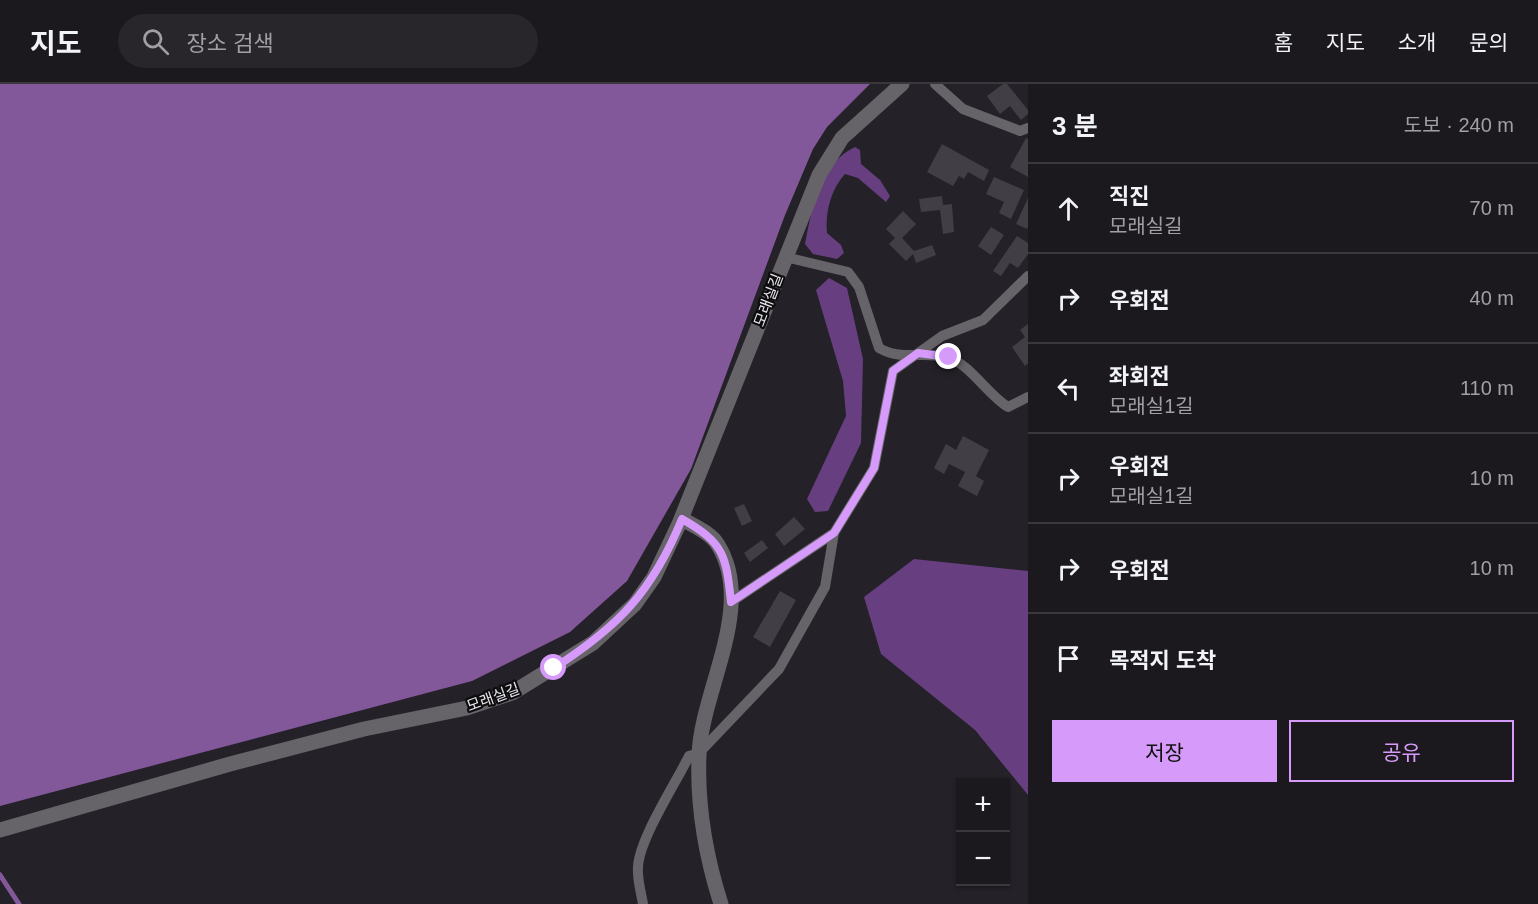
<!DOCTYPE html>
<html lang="ko">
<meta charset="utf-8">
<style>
:root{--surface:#1c191e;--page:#29262b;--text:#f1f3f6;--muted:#a0a0a4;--line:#3a383c;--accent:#d69bfa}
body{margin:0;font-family:Helvetica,"Noto Sans KR",sans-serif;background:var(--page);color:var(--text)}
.controls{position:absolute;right:18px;bottom:18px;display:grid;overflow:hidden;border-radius:0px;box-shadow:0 2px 4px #0004}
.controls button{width:54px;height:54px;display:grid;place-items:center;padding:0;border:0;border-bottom:2px solid var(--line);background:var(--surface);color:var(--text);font:30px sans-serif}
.stop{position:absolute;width:18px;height:18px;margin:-14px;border:4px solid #d69bfa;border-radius:50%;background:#fff}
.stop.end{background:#d69bfa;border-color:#fff;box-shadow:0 2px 6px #0008}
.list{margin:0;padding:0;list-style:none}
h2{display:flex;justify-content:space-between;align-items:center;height:78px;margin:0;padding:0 24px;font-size:26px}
h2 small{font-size:20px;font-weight:400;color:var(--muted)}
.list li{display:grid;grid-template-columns:39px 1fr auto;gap:18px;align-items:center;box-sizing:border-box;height:90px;padding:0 24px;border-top:2px solid var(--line)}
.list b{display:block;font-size:22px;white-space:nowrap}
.list p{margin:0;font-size:20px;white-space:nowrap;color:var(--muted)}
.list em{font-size:20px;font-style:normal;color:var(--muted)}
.actions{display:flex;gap:12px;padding:18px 24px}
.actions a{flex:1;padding:14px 0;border:2px solid var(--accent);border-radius:0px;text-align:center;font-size:21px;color:var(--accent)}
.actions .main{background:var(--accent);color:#111}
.icon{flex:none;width:33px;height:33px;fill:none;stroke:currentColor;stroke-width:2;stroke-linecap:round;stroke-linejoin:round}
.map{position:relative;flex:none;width:1028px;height:820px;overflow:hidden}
header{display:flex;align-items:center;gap:36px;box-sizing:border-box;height:84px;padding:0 30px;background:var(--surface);border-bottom:2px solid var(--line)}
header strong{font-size:28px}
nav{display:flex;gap:33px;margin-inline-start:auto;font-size:21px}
.search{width:420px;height:54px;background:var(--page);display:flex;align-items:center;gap:15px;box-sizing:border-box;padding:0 21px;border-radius:33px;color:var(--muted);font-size:22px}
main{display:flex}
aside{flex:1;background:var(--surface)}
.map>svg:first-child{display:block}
</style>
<header>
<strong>지도</strong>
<div class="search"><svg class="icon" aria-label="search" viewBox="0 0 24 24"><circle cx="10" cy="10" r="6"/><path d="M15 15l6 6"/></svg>장소 검색</div>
<nav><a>홈</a><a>지도</a><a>소개</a><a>문의</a></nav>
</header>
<main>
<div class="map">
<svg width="1028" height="820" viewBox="0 0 1028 820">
<rect width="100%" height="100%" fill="#252128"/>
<g fill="#673e7f">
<path d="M855,63L860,66L861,80L880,96L890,112L886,118L858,94L845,90C831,105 825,128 827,149L841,161L844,169L837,175L813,170L805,160C812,124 819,80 855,63Z"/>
<path d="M829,194L847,204L863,275L861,359L828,427L815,428L807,415L846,332L843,297L816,206Z"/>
<path d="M914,475L1028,487V711L975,646L881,570L864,513Z"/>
</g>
<path fill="#82589b" d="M0,0H870L827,43L813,65L785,131L691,385L627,497L570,548L472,597L0,722Z"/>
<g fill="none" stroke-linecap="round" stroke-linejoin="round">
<path stroke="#82589b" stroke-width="5" d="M0,791L19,820"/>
</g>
<g fill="#423e45">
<path d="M1003,0H1007L1028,26V30L1021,36L1010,22L1000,30L987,12Z"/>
<path d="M1026,54L1028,55V93L1010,83Z"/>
<path d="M942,60L989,86L984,97L968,88L964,95L959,92L953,102L927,88Z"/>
<path d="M994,93L1024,106L1011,135L999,129L1004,118L986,110Z"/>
<path d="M942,112L943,121L952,120L954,148L943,150L940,126L921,128L919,115Z"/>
<path d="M1028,114V143L1027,145L1016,140Z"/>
<path d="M903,127L916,140L902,154L914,167L932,161L936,171L916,179L913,170L906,177L889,160L895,154L886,145Z"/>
<path d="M991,143L1004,151L991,171L978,162Z"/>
<path d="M1017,152L1028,159V170L1018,184L1010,179L1001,192L993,187Z"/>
<path d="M1028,240V279L1025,282L1012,263L1025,253L1020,246Z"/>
<path d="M963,352L989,366L976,392L984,397L977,412L958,402L965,388L949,380L944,390L934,384L946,360L956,366Z"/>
<path d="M744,420L752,437L742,442L734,424Z"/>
<path d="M794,433L805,445L784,462L775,450Z"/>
<path d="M762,456L768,464L750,478L744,469Z"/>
<path d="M780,507L796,516L770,563L753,553Z"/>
</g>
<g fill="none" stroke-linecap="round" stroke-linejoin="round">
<g stroke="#666468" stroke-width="10">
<path d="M935,0L963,25L1020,47L1028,44"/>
<path d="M785,173L848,188L859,203L879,264C901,277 922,267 947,273C969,279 988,311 1008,323L1028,313"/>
<path d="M731,518L834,449L874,384L893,287L942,252L983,236L1028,192"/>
<path d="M643,820C641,808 637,795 638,783C639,755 676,699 689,672L698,670L779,585L825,503L834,449"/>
</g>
<g stroke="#666468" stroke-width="15">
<path d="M682,435C694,442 711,449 718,461C756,523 701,607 699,671C697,721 706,773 721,820"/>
<path d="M0,746L230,680L364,645L467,624L512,609L593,559L635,520L654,493L679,440L819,91L842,54L902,0"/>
</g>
</g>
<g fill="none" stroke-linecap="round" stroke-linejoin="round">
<path stroke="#d69bfa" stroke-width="8" d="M554,584C619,542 652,508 682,435C724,459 726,471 731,518L834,449L874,384L893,287L918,269L949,273"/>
</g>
<g text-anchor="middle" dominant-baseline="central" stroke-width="4.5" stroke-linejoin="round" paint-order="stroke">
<g font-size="15" fill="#ebe8ed" stroke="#0d0c0f">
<text transform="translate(768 216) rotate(-69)">모래실길</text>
<text transform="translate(493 613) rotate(-20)">모래실길</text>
</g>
</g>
</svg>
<div class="controls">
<button>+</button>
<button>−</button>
</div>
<div class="stop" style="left:554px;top:584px"></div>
<div class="stop end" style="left:949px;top:273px"></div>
</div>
<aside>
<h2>3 분<small>도보 · 240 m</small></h2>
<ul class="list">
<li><svg class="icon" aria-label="ahead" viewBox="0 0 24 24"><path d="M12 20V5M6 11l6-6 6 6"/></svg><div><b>직진</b><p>모래실길</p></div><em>70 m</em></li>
<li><svg class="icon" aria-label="right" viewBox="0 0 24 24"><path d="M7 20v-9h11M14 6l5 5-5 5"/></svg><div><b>우회전</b></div><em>40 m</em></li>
<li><svg class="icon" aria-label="left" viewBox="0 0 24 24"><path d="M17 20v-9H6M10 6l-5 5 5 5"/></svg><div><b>좌회전</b><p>모래실1길</p></div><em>110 m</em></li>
<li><svg class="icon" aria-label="right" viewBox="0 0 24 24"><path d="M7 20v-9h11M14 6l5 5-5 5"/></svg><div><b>우회전</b><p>모래실1길</p></div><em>10 m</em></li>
<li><svg class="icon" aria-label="right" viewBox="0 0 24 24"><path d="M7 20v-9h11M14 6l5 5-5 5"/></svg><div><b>우회전</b></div><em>10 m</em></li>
<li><svg class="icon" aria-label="arrive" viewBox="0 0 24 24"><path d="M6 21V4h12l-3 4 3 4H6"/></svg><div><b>목적지 도착</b></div></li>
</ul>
<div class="actions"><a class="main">저장</a><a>공유</a></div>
</aside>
</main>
